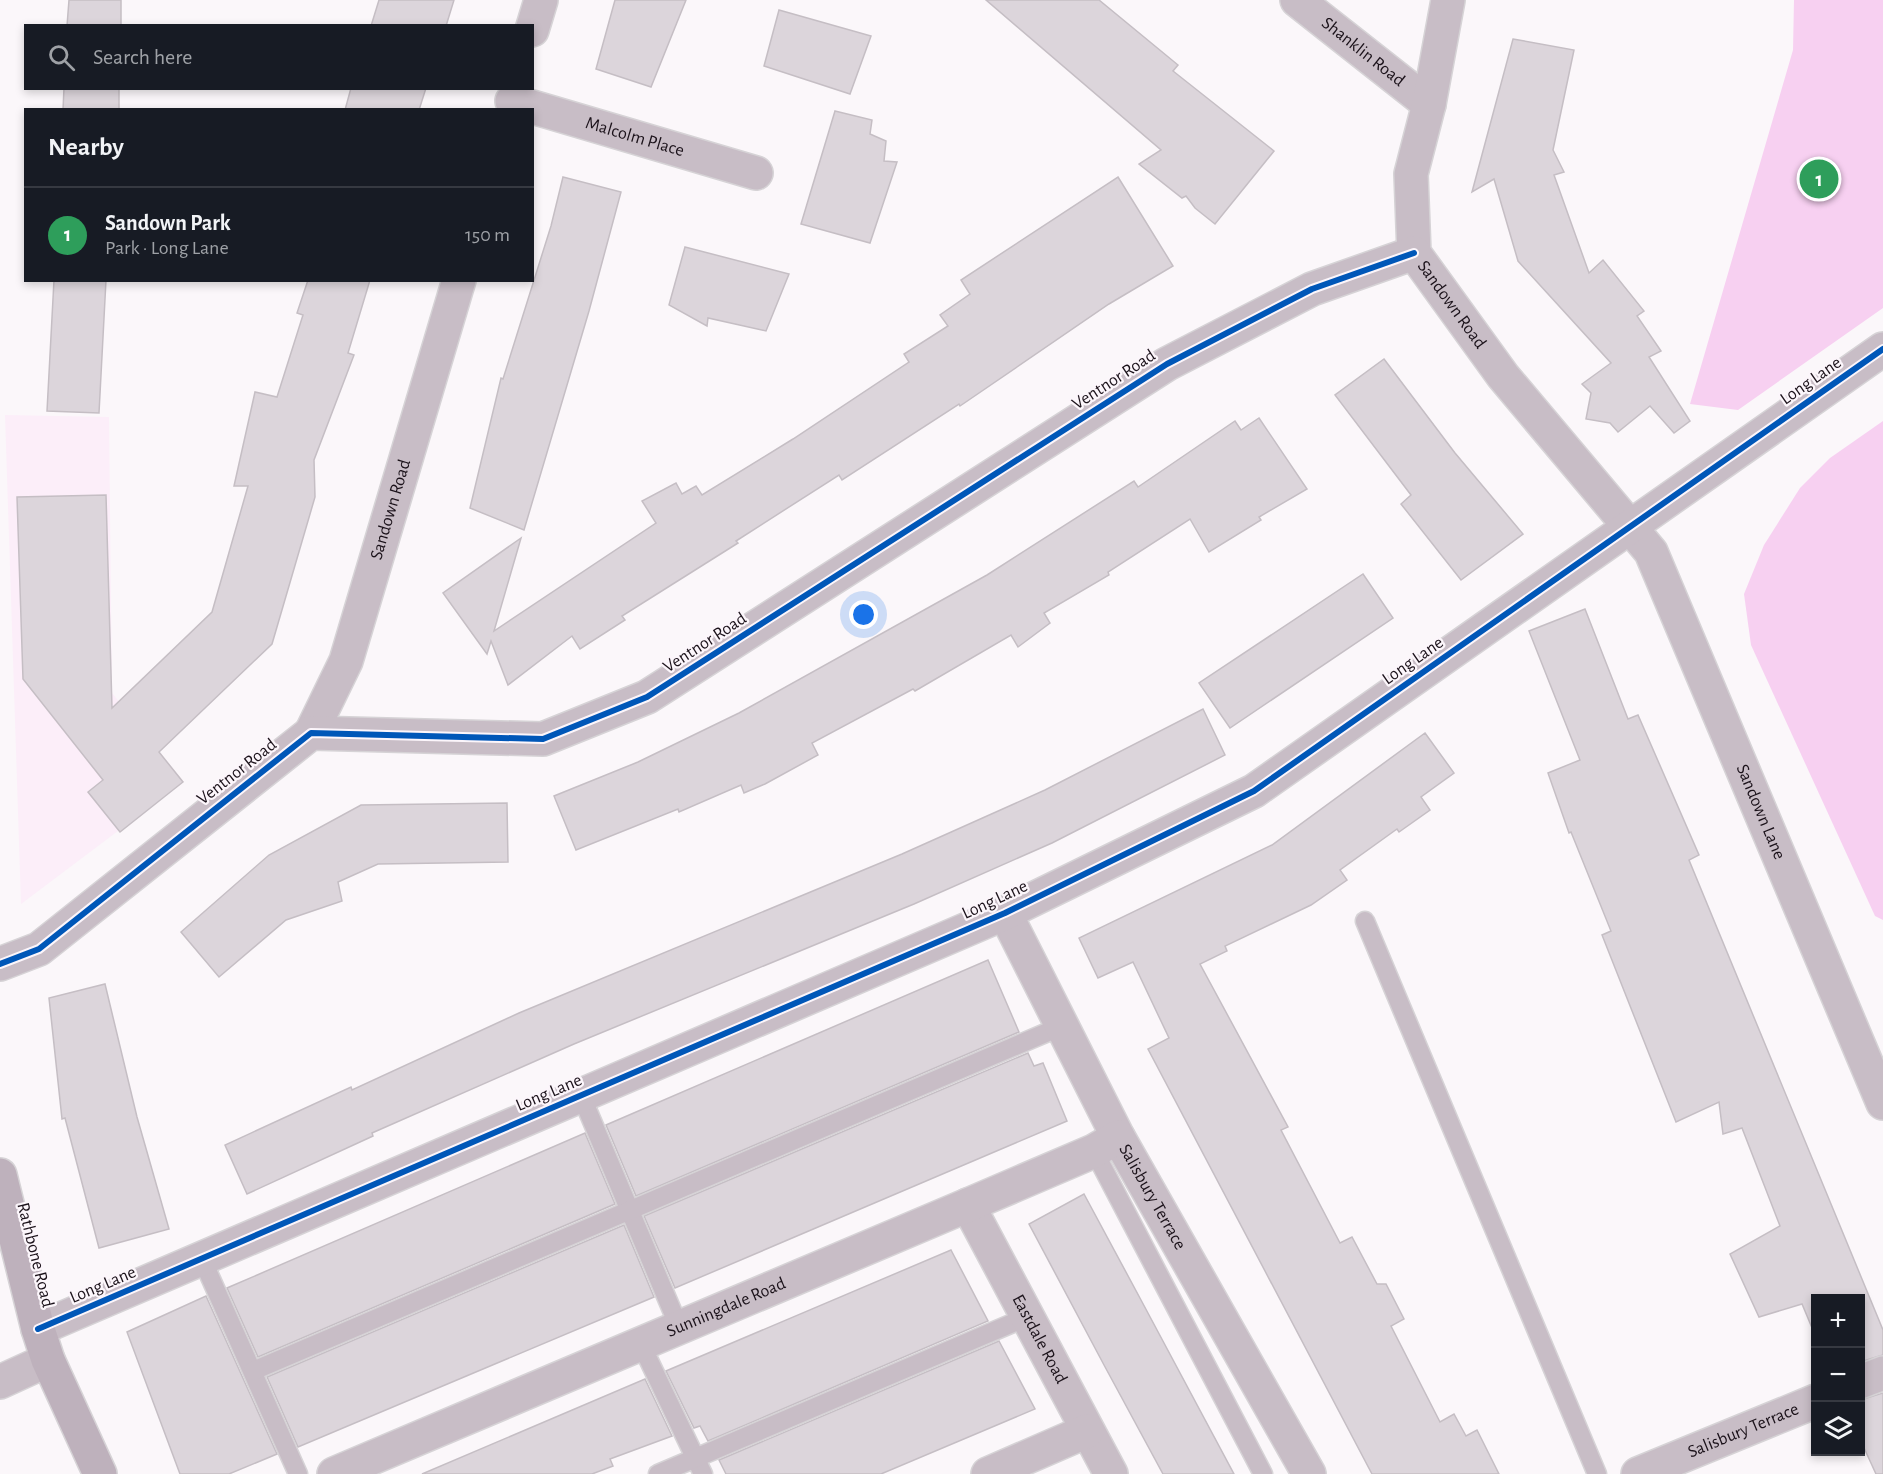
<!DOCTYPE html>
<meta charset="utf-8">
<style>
:root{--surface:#171b24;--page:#242831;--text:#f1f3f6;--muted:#9ea1a6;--line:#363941;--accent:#b4b2b6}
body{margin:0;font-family:"Alegreya Sans",sans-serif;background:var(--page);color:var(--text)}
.controls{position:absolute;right:18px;bottom:18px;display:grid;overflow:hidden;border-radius:0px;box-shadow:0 3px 9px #0003}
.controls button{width:54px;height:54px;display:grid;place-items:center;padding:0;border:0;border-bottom:2px solid var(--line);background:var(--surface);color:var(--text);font:30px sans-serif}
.you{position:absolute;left:864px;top:615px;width:21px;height:21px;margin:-15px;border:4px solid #fff;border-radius:50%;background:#1a73e8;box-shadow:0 0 0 9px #1a73e833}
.badge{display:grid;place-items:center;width:39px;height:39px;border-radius:50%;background:var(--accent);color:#fff;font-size:20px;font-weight:700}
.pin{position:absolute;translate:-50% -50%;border:3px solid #fff;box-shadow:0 2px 6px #0006}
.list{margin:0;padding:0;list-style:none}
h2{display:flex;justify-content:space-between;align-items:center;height:78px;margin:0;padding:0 24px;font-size:26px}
h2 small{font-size:20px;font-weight:400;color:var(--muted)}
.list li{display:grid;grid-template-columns:39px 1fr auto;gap:18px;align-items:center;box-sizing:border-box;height:96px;padding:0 24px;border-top:2px solid var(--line)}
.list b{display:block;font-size:22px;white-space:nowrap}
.list p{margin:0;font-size:20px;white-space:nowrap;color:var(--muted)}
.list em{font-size:20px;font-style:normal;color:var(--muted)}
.icon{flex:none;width:33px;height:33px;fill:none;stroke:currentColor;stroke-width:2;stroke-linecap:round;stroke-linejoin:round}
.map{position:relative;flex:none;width:1883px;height:1474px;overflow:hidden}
.search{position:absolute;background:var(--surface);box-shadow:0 3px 9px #0003;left:24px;top:24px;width:510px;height:66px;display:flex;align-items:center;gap:15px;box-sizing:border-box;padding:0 21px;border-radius:0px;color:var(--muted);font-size:22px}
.panel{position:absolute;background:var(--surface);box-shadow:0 3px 9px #0003;left:24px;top:108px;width:510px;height:174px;border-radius:0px}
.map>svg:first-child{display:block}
</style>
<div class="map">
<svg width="1883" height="1474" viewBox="0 0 1883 1474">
<rect width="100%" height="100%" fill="#fbf7fa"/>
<path fill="#fceef9" d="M5,415L109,417L112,693L183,782L21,904Z"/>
<g fill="#f7d0f1">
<path d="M1794,0H1883V308L1738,410L1690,404L1793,50Z"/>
<path d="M1883,421V920L1875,916L1751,645L1744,594L1764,545L1800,488L1830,458Z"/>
</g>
<g fill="#dcd5db" stroke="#c5bec4" stroke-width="1.5">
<path d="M69,0H121V26H67Z"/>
<path d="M379,0H454L446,26H371Z"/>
<path d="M615,0H686L651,87L596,69Z"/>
<path d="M986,0H1099L1178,65L1173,71L1274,151L1215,224L1195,208L1186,196L1182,198L1139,164L1161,150Z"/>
<path d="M779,10L871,36L850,94L764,66Z"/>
<path d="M1513,39L1574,50L1553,150L1564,172L1554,175L1589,273L1603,260L1644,311L1637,316L1661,351L1649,357L1690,421L1674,433L1650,406L1618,432L1610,423L1586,419L1591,393L1582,384L1611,363L1518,261L1494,179L1472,192Z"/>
<path d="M64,88H119V110H63Z"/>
<path d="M351,88H426L419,110H345Z"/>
<path d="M835,111L872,120L870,134L886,141L884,161L897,162L870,243L801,224Z"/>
<path d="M563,177L621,192L589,311L524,530L470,508L501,378L503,379L551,226Z"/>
<path d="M1118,177L1173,266L1109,304L960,406L959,404L842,480L839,475L736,541L738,543L622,616L625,620L580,649L572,636L508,685L491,641L487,654L443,593L521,538L494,631L656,523L642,501L676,483L682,494L696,486L702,495L793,439L909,362L904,354L948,326L940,315L970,294L961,280Z"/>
<path d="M685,247L789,274L766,331L708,318L707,326L669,305Z"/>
<path d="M54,280H106L99,413L47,411Z"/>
<path d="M308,280H370L348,353L354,355L314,460L315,497L272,644L159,752L183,782L120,832L88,792L103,780L23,679L17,497L106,495L112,708L212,612L248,486H234L255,392L277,397L303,315L297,313Z"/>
<path d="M1384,359L1455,453L1523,534L1461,580L1401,504L1411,495L1335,395Z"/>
<path d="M1259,418L1307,489L1259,517L1261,520L1209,552L1190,519L1108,572L1109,575L1044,613L1050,623L1018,647L1011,635L915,691L913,689L812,743L818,755L765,784L744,793L741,785L679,812L678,809L576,850L554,796L638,762L739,713L987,575L1134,481L1138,487L1235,421L1241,430Z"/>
<path d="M1363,574L1393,618L1230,728L1199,683Z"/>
<path d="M1585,609L1628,719L1638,715L1699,855L1689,860L1883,1330V1355L1860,1362V1299H1815V1335L1802,1304L1759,1317L1730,1254L1780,1226L1742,1128L1723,1134L1719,1102L1676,1122L1602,935L1611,931L1571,832L1569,833L1548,773L1580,760L1529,631Z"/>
<path d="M1203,709L1225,755L1052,843L914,904L574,1044L372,1133L373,1136L247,1194L225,1145L351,1087L352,1090L519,1013L902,854L1045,790Z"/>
<path d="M1425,733L1454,773L1421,797L1430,810L1399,832L1397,829L1340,870L1347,880L1311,905L1225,946L1227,951L1200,964L1288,1127L1281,1130L1340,1243L1352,1237L1377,1284H1386L1404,1319L1391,1326L1440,1422L1454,1414L1466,1436L1477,1430L1499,1474H1372L1148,1049L1169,1038L1133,962L1098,978L1079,938L1272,845Z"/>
<path d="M507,803L508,862L378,864L338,882L342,901L286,920L219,977L181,932L269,855L361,805Z"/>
<path d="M988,960L1019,1032L636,1196L606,1125Z"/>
<path d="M105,984L137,1117L169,1229L99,1248L65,1118L62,1119L49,998Z"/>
<path d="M1028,1053L1034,1066L1043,1063L1067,1121L675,1288L644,1216Z"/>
<path d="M585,1133L615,1204L258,1357L227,1288Z"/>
<path d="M1084,1194L1141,1300L1234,1474H1163L1104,1365L1029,1224Z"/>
<path d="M624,1225L654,1297L298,1447L267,1377Z"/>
<path d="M951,1250L988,1321L708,1441L700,1426L694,1428L666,1371Z"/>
<path d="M206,1296L277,1454L229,1474H180L127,1332Z"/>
<path d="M999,1341L1035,1409L881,1474H726L719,1460Z"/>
<path d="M645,1379L672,1436L610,1459L613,1466L592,1474H422Z"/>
<path d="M1883,1393V1474H1876L1860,1439V1400Z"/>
</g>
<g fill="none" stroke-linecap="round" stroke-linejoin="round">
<g stroke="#d6d3d6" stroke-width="21">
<g id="lane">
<path d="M1365,921L1597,1474"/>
<path d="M581,1095L679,1327"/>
<path d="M1094,1151L1263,1474"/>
<path d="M202,1259L298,1474"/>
<path d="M641,1344L703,1474"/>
<path d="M253,1371L1062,1026"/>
<path d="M658,1474L1027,1317"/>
</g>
</g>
<g stroke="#d6d3d6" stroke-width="36">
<g id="street">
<path id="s1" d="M1297,0L1429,104"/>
<path id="s2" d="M1448,0L1429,104L1411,174L1414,253L1503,376L1651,552L1883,1103"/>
<path d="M532,30L541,0"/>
<path id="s3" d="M512,101L756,173"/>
<path id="s4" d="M311,733L346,661L459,280"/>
<path id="s5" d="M1005,913L1118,1137L1309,1474"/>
<path d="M0,964L39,949L311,733L543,739L647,697L1167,364L1312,289L1414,253"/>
<path id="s6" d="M968,1205L1111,1474"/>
<path d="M38,1329L1005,913L1254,791L1883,349"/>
<path d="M0,1382L48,1360"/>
<path d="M1860,1382L1883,1373"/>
<path id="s7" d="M334,1474L968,1205L1094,1151L1118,1137"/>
<path d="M988,1474L1087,1431"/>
<path id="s8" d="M1638,1474L1816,1401"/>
</g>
</g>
<g stroke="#d6d3d6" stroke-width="36">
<path id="secondary" d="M0,1175L38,1329L48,1360L100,1474"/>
</g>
<use href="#lane" stroke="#c8bdc6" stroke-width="18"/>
<use href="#street" stroke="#c8bdc6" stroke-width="33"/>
<use href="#secondary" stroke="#beb1bc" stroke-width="33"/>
<g stroke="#fcf6fb" stroke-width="10">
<g id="cycleway">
<path d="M0,964L39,949L311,733L543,739L647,697L1167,364L1312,289L1414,253"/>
<path d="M38,1329L1005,913L1254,791L1883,349"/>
</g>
</g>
<use href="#cycleway" stroke="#0057b8" stroke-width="6"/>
</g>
<g text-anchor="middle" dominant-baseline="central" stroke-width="4.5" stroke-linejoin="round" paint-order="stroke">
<g font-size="18" fill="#1b121a" stroke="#fcf6fb">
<text stroke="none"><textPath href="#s1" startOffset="84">Shanklin Road</textPath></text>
<text stroke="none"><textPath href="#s3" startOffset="128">Malcolm Place</textPath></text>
<text stroke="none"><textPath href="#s2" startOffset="321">Sandown Road</textPath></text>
<text transform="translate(1114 380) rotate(-33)">Ventnor Road</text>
<text transform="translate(1811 381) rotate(-35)">Long Lane</text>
<text stroke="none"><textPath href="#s4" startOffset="238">Sandown Road</textPath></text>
<text transform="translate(705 643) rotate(-33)">Ventnor Road</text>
<text transform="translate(1413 661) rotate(-35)">Long Lane</text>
<text transform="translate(237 772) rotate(-38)">Ventnor Road</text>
<text stroke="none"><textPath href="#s2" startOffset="921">Sandown Lane</textPath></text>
<text transform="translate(995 900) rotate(-25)">Long Lane</text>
<text transform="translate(549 1093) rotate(-23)">Long Lane</text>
<text stroke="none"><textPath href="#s5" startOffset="320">Salisbury Terrace</textPath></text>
<text transform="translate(35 1255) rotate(76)">Rathbone Road</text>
<text transform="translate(103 1285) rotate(-23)">Long Lane</text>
<text stroke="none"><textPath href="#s7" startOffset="426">Sunningdale Road</textPath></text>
<text stroke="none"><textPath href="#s6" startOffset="152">Eastdale Road</textPath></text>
<text stroke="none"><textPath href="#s8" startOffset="114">Salisbury Terrace</textPath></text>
</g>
</g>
</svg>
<div class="controls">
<button>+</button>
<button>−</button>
<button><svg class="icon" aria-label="layers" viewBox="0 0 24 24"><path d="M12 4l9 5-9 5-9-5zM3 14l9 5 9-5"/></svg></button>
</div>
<div class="you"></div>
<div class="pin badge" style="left:1819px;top:179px;background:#2e9e5b">1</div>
<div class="search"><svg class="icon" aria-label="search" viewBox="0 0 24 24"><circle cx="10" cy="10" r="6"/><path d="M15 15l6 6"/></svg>Search here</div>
<section class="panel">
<h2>Nearby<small></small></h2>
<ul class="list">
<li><span class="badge" style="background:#2e9e5b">1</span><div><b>Sandown Park</b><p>Park · Long Lane</p></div><em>150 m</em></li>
</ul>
</section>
</div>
